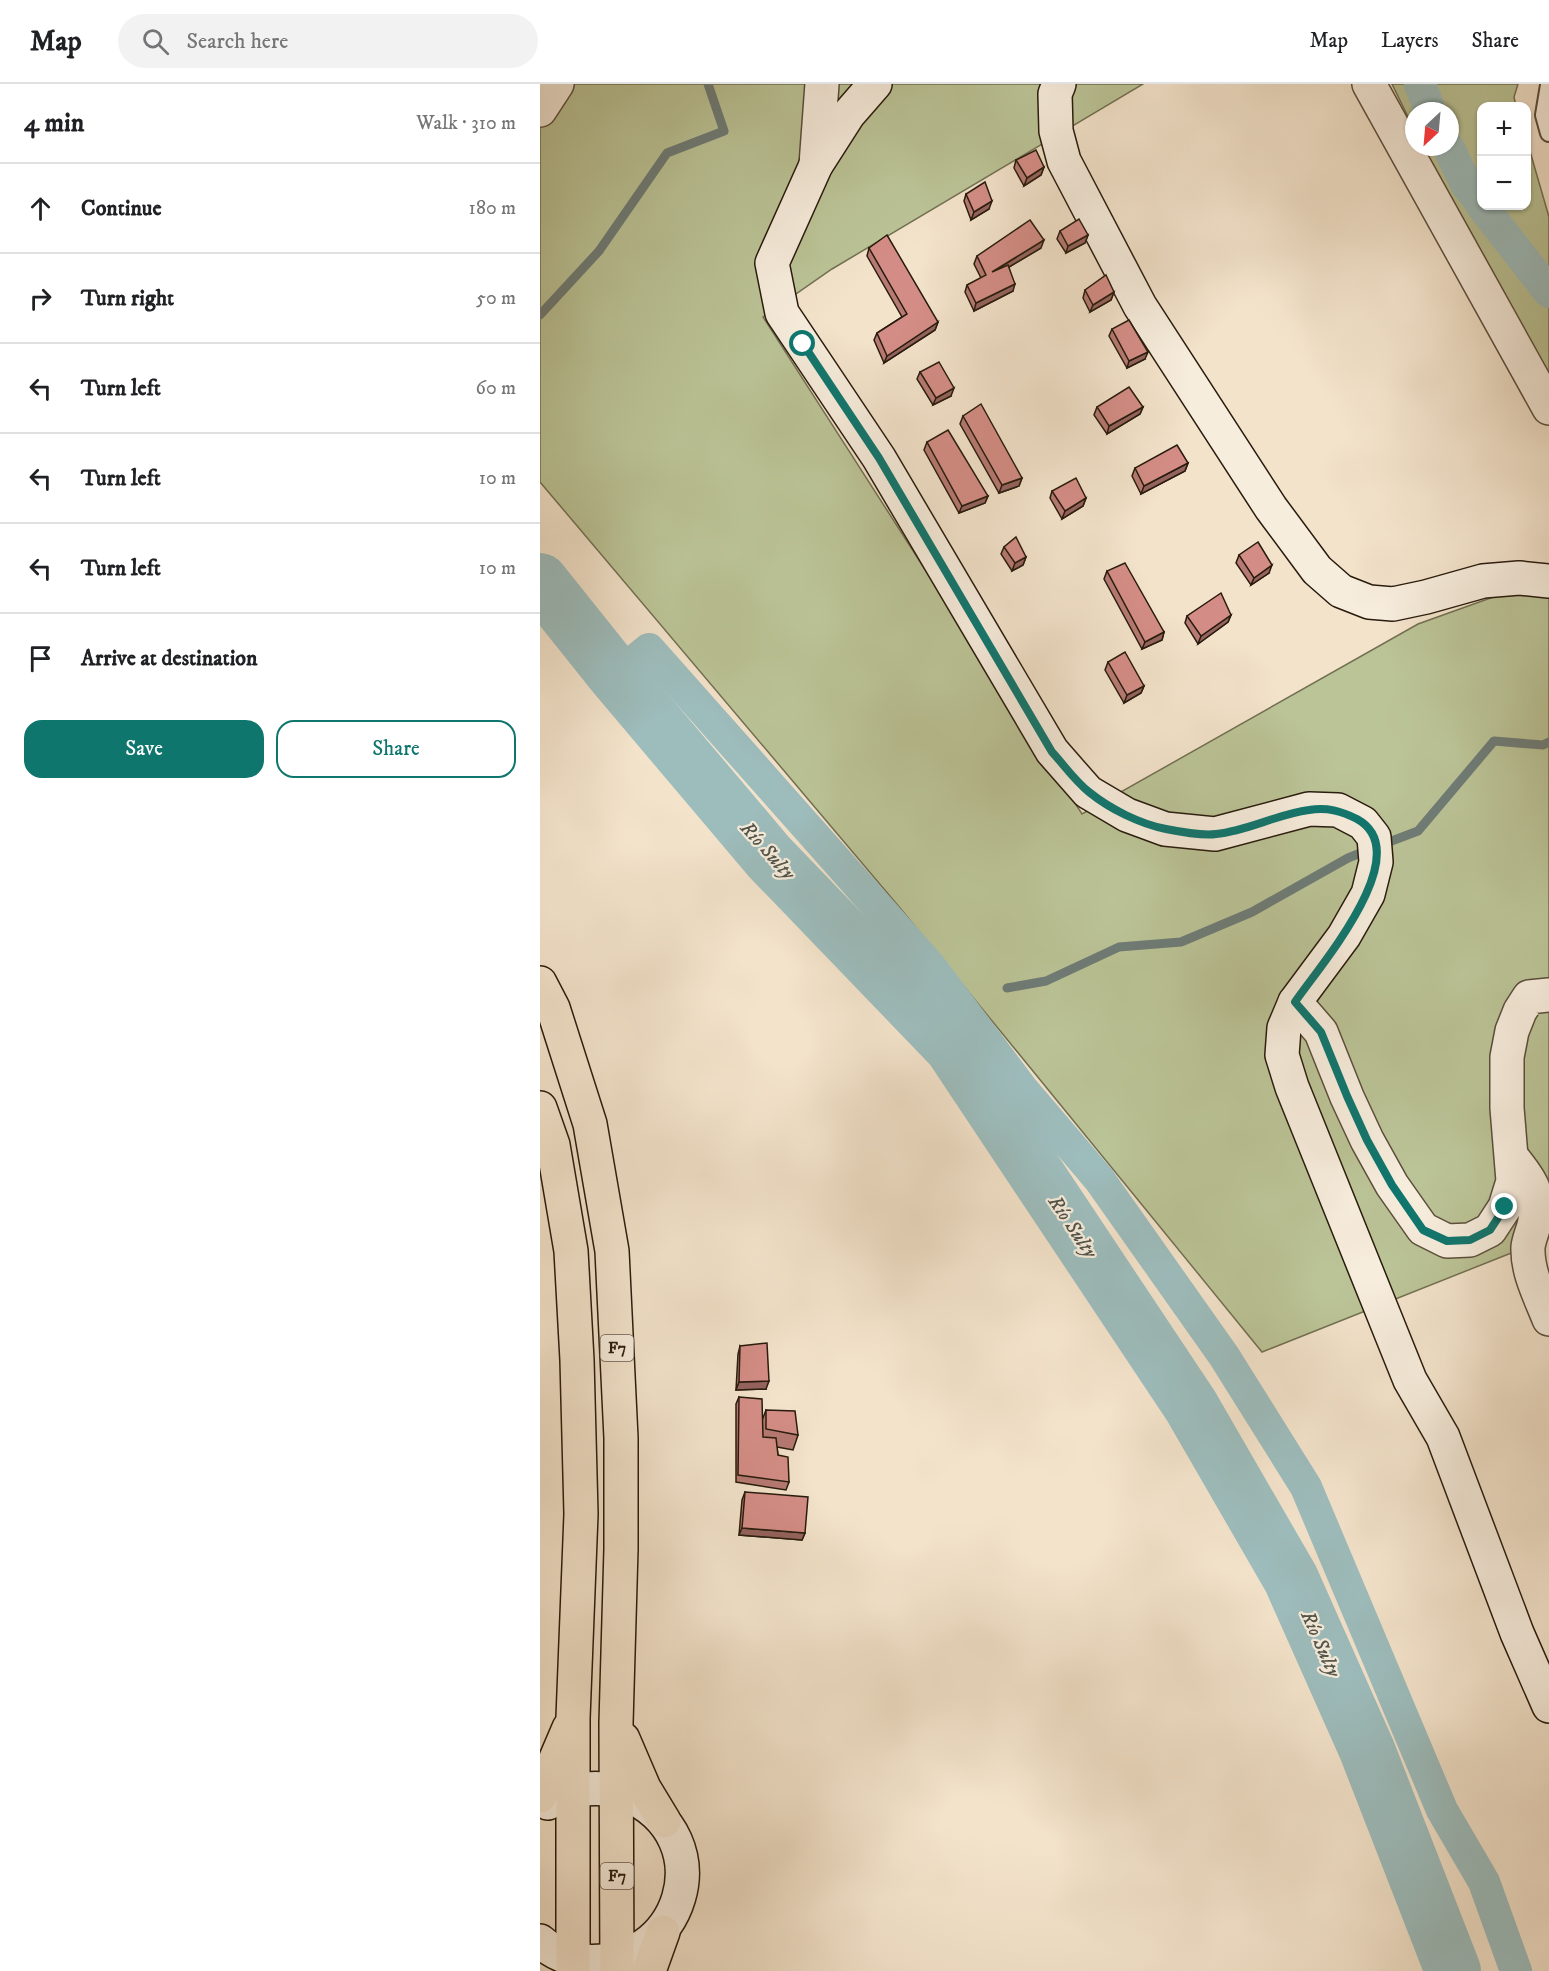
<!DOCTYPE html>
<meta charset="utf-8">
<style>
:root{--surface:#fff;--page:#f2f2f2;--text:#202124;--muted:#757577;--line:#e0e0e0;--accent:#0f766e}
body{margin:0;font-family:"IM FELL DW Pica",serif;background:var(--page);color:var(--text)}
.controls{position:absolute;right:18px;top:18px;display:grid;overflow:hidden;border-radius:12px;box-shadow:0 2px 4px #0004}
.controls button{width:54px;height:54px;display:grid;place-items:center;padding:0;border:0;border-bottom:2px solid var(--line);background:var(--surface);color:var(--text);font:30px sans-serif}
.compass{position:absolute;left:865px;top:18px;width:54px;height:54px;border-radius:50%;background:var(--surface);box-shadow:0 2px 4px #0004;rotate:206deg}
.stop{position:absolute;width:18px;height:18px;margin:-14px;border:4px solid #0f766e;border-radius:50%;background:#fff}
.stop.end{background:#0f766e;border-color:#fff;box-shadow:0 2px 6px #0008}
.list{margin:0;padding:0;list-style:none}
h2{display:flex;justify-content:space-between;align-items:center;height:78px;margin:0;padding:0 24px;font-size:26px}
h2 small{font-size:20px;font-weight:400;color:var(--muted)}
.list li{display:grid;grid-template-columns:39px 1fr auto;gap:18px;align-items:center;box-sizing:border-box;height:90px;padding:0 24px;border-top:2px solid var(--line)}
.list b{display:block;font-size:22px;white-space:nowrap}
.list em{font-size:20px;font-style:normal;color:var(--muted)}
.actions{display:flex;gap:12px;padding:18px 24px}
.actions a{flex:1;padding:14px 0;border:2px solid var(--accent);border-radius:18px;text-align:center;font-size:21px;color:var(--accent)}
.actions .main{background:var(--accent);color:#fff}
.icon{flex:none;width:33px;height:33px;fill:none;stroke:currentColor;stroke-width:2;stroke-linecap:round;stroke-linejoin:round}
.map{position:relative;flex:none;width:1009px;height:1887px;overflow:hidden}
header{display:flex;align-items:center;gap:36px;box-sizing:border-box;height:84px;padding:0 30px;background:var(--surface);border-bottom:2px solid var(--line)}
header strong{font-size:28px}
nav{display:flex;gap:33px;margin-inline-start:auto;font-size:21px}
.search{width:420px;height:54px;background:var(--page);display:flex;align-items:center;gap:15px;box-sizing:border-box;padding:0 21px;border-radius:33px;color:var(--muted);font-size:22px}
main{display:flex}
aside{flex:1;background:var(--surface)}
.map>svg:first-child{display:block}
</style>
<header>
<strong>Map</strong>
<div class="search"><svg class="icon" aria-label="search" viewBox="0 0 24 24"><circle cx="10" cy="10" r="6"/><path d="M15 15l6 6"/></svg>Search here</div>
<nav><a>Map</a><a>Layers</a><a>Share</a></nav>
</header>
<main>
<aside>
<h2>4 min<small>Walk · 310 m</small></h2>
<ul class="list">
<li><svg class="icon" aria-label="ahead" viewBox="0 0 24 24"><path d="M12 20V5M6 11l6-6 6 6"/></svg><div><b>Continue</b></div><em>180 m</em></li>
<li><svg class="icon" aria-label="right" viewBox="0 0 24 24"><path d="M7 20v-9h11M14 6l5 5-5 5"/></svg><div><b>Turn right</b></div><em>50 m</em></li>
<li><svg class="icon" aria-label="left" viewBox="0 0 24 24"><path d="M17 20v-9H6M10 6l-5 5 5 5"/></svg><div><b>Turn left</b></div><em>60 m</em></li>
<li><svg class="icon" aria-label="left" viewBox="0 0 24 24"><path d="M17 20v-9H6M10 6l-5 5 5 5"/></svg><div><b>Turn left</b></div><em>10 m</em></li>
<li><svg class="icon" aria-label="left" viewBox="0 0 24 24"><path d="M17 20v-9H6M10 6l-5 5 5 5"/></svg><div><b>Turn left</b></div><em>10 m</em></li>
<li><svg class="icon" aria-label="arrive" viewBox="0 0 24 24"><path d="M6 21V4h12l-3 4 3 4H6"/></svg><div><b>Arrive at destination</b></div></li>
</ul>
<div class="actions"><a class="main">Save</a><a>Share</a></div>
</aside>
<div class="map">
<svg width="1009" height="1887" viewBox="0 0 1009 1887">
<rect width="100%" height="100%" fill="#f3e3cb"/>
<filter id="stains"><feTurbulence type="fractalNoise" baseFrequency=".00333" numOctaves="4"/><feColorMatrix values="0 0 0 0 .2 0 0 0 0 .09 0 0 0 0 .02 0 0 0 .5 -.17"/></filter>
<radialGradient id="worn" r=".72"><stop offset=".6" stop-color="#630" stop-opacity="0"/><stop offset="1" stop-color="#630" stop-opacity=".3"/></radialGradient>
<g fill="#bbc497" stroke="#727052" stroke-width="1.5">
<path d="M0,0H603L292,185L223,233L542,730L878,540L956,512L1009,509V1154L722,1268L360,824L0,398Z"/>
<path d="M852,0H978L974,13L976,22H942V122H987V57L1009,133V290L883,63H910V27H874V45Z"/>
</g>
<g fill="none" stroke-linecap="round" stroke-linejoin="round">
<g stroke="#6e7c77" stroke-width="9">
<path d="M0,231L59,167L127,69L184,47L168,0"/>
<path d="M841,761L878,747L954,657L1003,661L1009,658"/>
<path d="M467,904L506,897L579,863L641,858L712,828L808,774L828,766"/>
<path d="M393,944L395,942"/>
</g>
<g stroke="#9dbdbd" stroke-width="32">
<path d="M880,0L890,27"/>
<path d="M908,63L926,100L942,120"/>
<path d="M942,122L1009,208"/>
<path d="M76,592L109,565L390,882L484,1007L559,1095L684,1272L766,1403L902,1726L944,1798L976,1887"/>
</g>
<path stroke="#9dbdbd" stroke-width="56" d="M0,497L76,592L229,773L412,963L651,1322L751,1495L827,1666L913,1887"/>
<g stroke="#5b4d3c" stroke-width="20">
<path id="lane" d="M1009,1L1004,31L1009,49"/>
</g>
<g stroke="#5b4d3c" stroke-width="36">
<g id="street">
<path d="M829,0L1009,324"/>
<path d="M0,26L17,0"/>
<path d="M276,81L282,0"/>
<path d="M755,918L781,948L807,1013L827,1056L852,1101L883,1145L907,1157L930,1156L950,1146L965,1123L973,1097L967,1024V973L972,947L980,927L989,913L1009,911"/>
<path d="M972,1073C989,1094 1000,1107 995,1136C994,1145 989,1154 988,1163C987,1188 1000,1212 1009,1235"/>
</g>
</g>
<g stroke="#281b0d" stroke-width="36">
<g id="secondary">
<path d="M335,0L308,31L276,81L232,179L242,229L339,374L512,667L548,708L587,731L625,745L675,750L769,725L798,726L823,739L834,753L836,778L828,810L804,852L755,918L744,944L742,971L752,1003L870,1296L903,1353L977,1549L1009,1622"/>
<path d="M519,0L515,10L516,47L524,77L600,222L731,424L777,486L801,507L829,518L853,520L886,513L943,497L979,494L1009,497"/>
<path d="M0,1857C11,1867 26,1874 41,1877C142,1887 185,1754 87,1711C62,1700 30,1703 8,1719"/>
</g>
</g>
<g stroke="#281b0d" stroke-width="36">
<g id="highway">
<path d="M0,899L13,924L50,1040L72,1167L81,1354V1465L76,1639L77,1887"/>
<path d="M0,1024L13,1061L31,1167L37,1276L41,1430L33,1634V1887"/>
<path d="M83,1655L104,1704L124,1737"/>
<path d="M0,1712L29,1644"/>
<path d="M109,1887L123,1848"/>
</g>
</g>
<use href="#lane" stroke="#f7eddd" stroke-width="16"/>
<use href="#street" stroke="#f7eddd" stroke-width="33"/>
<use href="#secondary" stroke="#f7eddd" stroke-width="33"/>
<use href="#highway" stroke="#f3e3cb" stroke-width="33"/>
</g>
<g fill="#b67973" stroke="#281b0d" stroke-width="1.5">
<path d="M476,76L504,83L501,91L484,102L474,84Z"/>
<path d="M426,110L449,125L431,136L424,117Z"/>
<path d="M520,147L548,151L545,159L526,169L517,155Z"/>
<path d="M329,164L398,238L395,246L344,279L334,256L337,249L362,233L327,172Z"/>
<path d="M501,164L469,183L473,207L434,227L425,208L427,201L441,194L434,180L437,172Z"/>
<path d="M545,206L574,208L571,216L550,228L543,214Z"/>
<path d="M572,245L605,275L587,284L569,252Z"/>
<path d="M380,288L411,312L393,321L377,295Z"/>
<path d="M557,323H603L600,330L567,350L554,331Z"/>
<path d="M423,332L482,394L479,402L459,409L420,340Z"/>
<path d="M387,358L448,412L445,419L419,429L384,366Z"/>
<path d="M648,379L645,387L601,410L592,392L595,384Z"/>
<path d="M512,407L546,414L543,422L522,435L510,414Z"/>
<path d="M464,463L486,473L483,481L472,487L461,470Z"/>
<path d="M699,471L729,489L711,501L696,479Z"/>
<path d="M567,487L624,548L622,556L602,565L564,495Z"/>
<path d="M691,531L688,538L658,560L645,539L647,532Z"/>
<path d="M568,578L604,602L601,609L584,619L565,586Z"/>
<path d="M200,1262L226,1305L196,1306L198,1270Z"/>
<path d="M199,1313L223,1334L226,1326L258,1351L253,1366L237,1363L238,1371L249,1398L246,1406L196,1398V1320Z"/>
<path d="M205,1408L265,1449L262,1456L199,1451L202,1416Z"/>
</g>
<g fill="#94635e" stroke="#281b0d" stroke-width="1.5">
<path d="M504,83L501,91L484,102L487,94Z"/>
<path d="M452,117L449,125L431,136L434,128Z"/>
<path d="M548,151L545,159L526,169L528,162Z"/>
<path d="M504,156L501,164L449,195L452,188Z"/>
<path d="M475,200L473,207L434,227L436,219Z"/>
<path d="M574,208L571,216L550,228L553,221Z"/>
<path d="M398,238L395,246L344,279L347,272Z"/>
<path d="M608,268L605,275L587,284L589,277Z"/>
<path d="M414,304L411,312L393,321L396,314Z"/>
<path d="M603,323L600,330L567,350L569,342Z"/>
<path d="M648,379L645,387L601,410L604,402Z"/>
<path d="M482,394L479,402L459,409L462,401Z"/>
<path d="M448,412L445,419L419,429L422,422Z"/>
<path d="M546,414L543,422L522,435L525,427Z"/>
<path d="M486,473L483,481L472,487L475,479Z"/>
<path d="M732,481L729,489L711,501L714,494Z"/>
<path d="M691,531L688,538L658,560L661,552Z"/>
<path d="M624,548L622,556L602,565L605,558Z"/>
<path d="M604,602L601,609L584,619L587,611Z"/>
<path d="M229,1297L226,1305L196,1306L199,1298Z"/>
<path d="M202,1444L265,1449L262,1456L199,1451Z"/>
</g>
<g fill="#d48d86" stroke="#281b0d" stroke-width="1.5">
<path d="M496,66L504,83L487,94L476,76Z"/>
<path d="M445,98L452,117L434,128L426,110Z"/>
<path d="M539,135L548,151L528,162L520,147Z"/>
<path d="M490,136L504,156L452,188L468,181L475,200L436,219L427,201L446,191L437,172Z"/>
<path d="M347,151L398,238L347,272L337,249L367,230L329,164Z"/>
<path d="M566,191L574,208L553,221L545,206Z"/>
<path d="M589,236L608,268L589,277L572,245Z"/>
<path d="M399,278L414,304L396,314L380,288Z"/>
<path d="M589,303L603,323L569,342L557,323Z"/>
<path d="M441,320L482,394L462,401L423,332Z"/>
<path d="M408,346L448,412L422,422L387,358Z"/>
<path d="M637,361L648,379L604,402L595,384Z"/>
<path d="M536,394L546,414L525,427L512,407Z"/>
<path d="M476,453L486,473L475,479L464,463Z"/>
<path d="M718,458L732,481L714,494L699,471Z"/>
<path d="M585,479L624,548L605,558L567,487Z"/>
<path d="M681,509L691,531L661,552L647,532Z"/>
<path d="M585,568L604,602L587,611L568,578Z"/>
<path d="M227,1259L229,1297L199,1298L200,1262Z"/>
<path d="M199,1313L222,1315L223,1353L236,1354L238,1371L248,1373L249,1398L198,1391Z"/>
<path d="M226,1326L255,1327L258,1351L226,1345Z"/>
<path d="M205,1408L268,1413L265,1449L202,1444Z"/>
</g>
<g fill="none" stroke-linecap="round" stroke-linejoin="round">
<path stroke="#0f766e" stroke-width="8" d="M263,260L339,374L512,668C524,681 535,697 549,708C570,725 600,740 626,745C641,748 662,752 676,750C708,747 737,730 769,726C787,723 801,727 817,735C879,769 778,884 755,918L781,948L807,1012L827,1056L852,1101L883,1146L907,1157L930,1156L950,1146L965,1123"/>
</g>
<g text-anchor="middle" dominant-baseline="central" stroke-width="4.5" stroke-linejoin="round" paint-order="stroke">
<g fill="#f7eddd" stroke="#665a4b" stroke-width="1.5">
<rect x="60.5" y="1251" width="33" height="26" rx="4.5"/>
<rect x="60.5" y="1779" width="33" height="26" rx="4.5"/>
</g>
<g font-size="16" font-weight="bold" fill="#281b0d">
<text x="77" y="1264">F7</text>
<text x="77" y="1792">F7</text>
</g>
<g font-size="20" font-style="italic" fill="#51544b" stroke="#f7eddd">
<text transform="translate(227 767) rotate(48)">Río Sulty</text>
<text transform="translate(532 1143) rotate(56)">Río Sulty</text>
<text transform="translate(780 1560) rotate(66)">Río Sulty</text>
</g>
</g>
<rect width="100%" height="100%" filter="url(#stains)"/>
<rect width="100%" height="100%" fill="url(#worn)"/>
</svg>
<div class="controls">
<button>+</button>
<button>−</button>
</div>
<svg class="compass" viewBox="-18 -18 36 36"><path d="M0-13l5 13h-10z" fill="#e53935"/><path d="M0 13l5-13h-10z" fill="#757577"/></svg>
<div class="stop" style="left:263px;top:260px"></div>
<div class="stop end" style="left:965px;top:1123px"></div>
</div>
</main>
